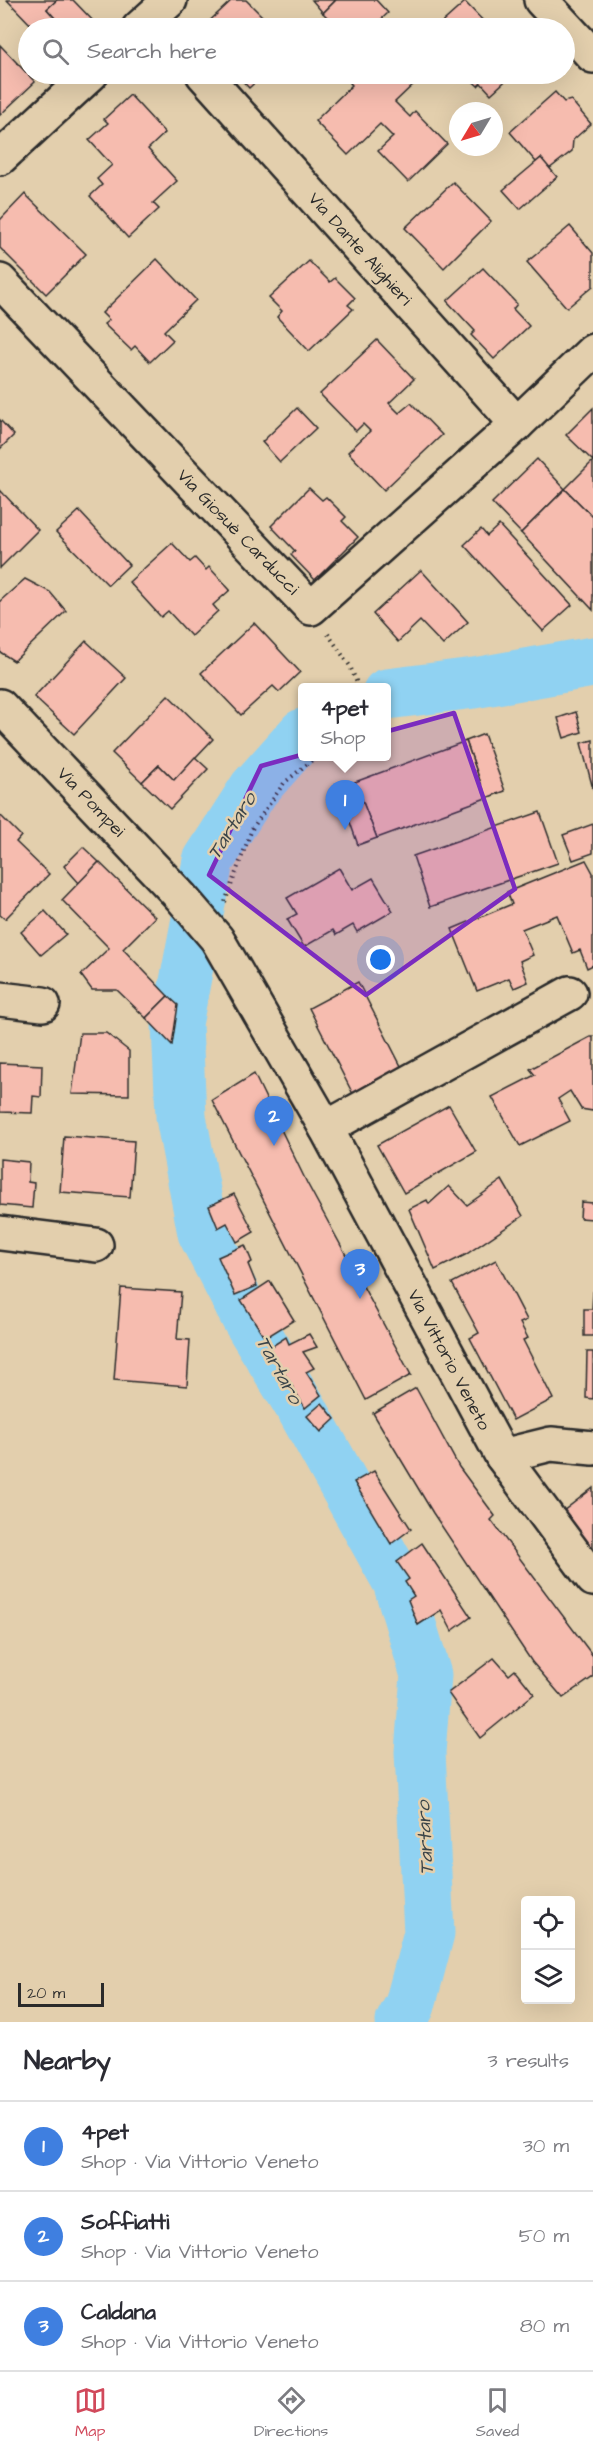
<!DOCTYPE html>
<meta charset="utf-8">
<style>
:root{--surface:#fff;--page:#f7f7f7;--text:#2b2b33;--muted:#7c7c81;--line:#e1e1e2;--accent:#d1495b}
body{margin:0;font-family:"Architects Daughter",sans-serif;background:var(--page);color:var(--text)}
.controls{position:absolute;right:18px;bottom:18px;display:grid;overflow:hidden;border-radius:6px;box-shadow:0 6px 24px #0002}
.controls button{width:54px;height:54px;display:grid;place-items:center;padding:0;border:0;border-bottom:2px solid var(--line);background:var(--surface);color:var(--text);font:30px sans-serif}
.compass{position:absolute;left:449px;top:102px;width:54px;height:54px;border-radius:50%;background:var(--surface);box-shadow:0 6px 24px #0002;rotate:232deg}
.scale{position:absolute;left:18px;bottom:15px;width:86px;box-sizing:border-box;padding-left:6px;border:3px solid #2b2b2b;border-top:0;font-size:16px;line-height:21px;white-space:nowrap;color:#2b2b2b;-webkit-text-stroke:4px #e3cfad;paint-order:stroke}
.you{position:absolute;left:381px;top:960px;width:21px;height:21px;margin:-15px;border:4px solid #fff;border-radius:50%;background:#1a73e8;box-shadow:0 0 0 9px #1a73e833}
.badge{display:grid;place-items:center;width:39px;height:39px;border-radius:50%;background:var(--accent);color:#fff;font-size:20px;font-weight:700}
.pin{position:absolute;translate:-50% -50px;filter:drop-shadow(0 2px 3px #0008)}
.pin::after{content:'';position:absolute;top:32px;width:21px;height:18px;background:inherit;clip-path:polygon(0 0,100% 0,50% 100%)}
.popup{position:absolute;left:298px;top:683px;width:93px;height:78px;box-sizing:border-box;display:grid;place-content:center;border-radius:6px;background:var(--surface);filter:drop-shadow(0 2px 4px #0005);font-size:20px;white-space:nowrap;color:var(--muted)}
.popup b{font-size:22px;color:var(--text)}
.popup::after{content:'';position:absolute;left:50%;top:100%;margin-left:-12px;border:12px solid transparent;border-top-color:var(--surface)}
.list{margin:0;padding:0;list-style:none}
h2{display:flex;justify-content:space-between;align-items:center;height:78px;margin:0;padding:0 24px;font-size:26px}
h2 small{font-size:20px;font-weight:400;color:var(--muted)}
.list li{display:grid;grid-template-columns:39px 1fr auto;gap:18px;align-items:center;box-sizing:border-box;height:90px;padding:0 24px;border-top:2px solid var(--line)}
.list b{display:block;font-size:22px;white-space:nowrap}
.list p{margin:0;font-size:20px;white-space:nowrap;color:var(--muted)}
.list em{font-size:20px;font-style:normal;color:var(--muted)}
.icon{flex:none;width:33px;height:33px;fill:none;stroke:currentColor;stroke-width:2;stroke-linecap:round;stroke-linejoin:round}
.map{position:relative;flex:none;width:593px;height:2022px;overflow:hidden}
.search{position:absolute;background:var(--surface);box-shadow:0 6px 24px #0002;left:18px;right:18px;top:18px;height:66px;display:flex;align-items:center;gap:15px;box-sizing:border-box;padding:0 21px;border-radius:33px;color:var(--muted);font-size:22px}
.sheet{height:348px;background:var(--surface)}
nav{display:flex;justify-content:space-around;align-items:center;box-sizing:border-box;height:84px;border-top:2px solid var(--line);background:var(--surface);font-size:16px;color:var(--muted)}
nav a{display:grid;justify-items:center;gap:3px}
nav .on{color:var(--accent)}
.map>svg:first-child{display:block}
</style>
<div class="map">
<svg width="593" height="2022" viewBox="0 0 593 2022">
<rect width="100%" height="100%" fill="#e3cfad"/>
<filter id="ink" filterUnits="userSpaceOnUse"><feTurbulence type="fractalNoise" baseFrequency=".0167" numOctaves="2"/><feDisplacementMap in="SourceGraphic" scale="12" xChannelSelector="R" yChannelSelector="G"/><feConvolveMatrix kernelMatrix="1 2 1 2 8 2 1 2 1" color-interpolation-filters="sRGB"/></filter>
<g filter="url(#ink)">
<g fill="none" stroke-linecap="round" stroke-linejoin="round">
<g stroke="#90d2f2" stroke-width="51">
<path d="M387,694L474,683L593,662"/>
<path d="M303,734L254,789L208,861L177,1024L181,1117L203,1233L246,1317L302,1409L398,1582L426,1675L420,1752L429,1933L410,2005L401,2022"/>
</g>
</g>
<g fill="#f6bcaf" stroke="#2b2b2b" stroke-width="1.5">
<path d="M7,0H57L47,9L62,26L60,28H34Z"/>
<path d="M57,0H73L98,26L96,28H60L62,26L47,9Z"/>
<path d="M232,0H246L274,28H202Z"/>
<path d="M312,0H336L323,13Z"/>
<path d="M336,0H376L388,13L372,28H338L323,13Z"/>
<path d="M465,2L490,28H436Z"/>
<path d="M0,45L35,82L0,115Z"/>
<path d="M236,74H264L249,88Z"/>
<path d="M359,74H411L418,80L395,102L410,117L415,111L447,144L408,182L378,151L393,137L380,124L348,155L315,121L352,85L350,83Z"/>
<path d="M465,74H513L491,94L481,83L478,86Z"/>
<path d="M555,92L564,102L571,100L591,124L573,140L572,151L549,169L541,158L536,162L510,132Z"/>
<path d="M130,95L165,133L148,149L177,181L153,203L159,209L128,238L90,196L102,185L97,179L112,165L89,140L108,123L104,119Z"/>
<path d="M541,158L557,177L520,209L503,190Z"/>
<path d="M453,182L491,221L444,268L405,228Z"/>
<path d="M25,194L86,254L46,294L0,248V220Z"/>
<path d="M570,226L593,253V286L567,308L527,262Z"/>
<path d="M157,259L196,300L164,331L173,340L150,362L135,346L131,350L104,324L109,320L102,313Z"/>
<path d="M309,261L330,282L335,278L355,298L348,305L353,309L309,351L277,317L282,311L269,298Z"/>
<path d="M483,268L517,304L513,309L529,326L494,359L471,335L475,331L447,301Z"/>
<path d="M377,340L414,379L389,403L399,413L411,403L442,435L384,490L348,452L370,431L363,424L356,431L320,394Z"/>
<path d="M297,408L316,428L280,462L262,442Z"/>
<path d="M593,408V461L566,435Z"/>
<path d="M0,420L14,435L0,449Z"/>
<path d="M537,459L565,489L521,533L492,503Z"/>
<path d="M593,461V517L565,489Z"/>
<path d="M309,488L322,500L326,497L346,517L342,521L358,537L315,580L291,555L295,551L271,526Z"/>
<path d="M565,489L593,517V610L521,533Z"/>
<path d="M0,490L38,530L0,568Z"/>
<path d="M79,511L129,565L108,585L56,532Z"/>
<path d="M499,525L572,605L543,631L464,545L481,529L487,536Z"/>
<path d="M172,543L190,562L195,558L206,570L209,567L230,590L213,605L218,611L191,636L168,611L161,617L129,582Z"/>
<path d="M421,570L468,622L443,645L420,621L398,642L373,614Z"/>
<path d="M25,579L50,592L66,611L14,661L0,652V601Z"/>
<path d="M254,623L300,672L279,692L273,686L241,715L201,673Z"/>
<path d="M86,641L126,678L74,734L34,697Z"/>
<path d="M168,695L213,739L174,780L159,765L142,782L112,753Z"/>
<path d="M576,712L582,732L564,738L558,718Z"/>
<path d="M484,734L505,791L486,798L466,741Z"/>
<path d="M593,740V789L581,743Z"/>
<path d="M466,741L486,798L377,838L355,782Z"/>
<path d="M195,757L208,769L170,809L142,782L159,765L174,780Z"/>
<path d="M355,782L377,838L358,845L338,788Z"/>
<path d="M540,812L558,863L430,907L413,856Z"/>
<path d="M0,815L21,836L16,842L49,874L5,919L0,915Z"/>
<path d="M593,824V853L573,860L563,835Z"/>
<path d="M83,847L99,862L79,883L64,866Z"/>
<path d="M586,860L593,873V965L587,968L580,950L573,953L557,915L522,929L533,955L520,961L528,982L514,988L509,978L477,991L452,929L512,904L507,892Z"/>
<path d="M99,862L155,917L123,949L168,996L146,1018L117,990H92L81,975L109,948L62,900Z"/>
<path d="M339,868L352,890L373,878L393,911L357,932L353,925L336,935L333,930L304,947L287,919L297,914L287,898Z"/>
<path d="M45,911L66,934L41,955L21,932Z"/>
<path d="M358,982L403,1070L354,1096L309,1008Z"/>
<path d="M168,996L178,1005L172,1045L146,1018Z"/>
<path d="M80,1033H106L129,1051V1095L72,1094Z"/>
<path d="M590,1037H593V1111L581,1109L570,1091L558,1099L570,1121L520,1146L492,1097L535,1075L530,1069Z"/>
<path d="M0,1063L42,1065L41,1097L33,1096L32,1113L0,1112Z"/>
<path d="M254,1074L307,1183L411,1375L366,1400L212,1100Z"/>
<path d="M449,1105L476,1152L404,1193L377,1145Z"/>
<path d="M64,1136L134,1141L130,1197L60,1192Z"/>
<path d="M0,1159L29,1162L28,1182L34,1183L32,1208L0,1205Z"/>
<path d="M502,1180L523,1216L465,1255L435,1270L409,1209L427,1200L429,1204L449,1186L467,1205Z"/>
<path d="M234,1194L254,1232L237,1242L227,1223L218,1228L209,1206Z"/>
<path d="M581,1202L593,1203V1219L580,1218Z"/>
<path d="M245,1245L252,1262L248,1264L257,1286L235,1295L218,1257Z"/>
<path d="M496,1260L527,1320L520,1323L528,1338L523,1340L553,1399L513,1420L470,1338L479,1333L452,1283Z"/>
<path d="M270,1281L294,1320L265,1338L241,1300Z"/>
<path d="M121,1288L181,1292L177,1339L190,1340L187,1386L114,1380Z"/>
<path d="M593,1291V1336H584V1309H592Z"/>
<path d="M309,1334L317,1347L303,1352L314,1368L306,1372L321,1395L305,1408L269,1348L286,1337L289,1344Z"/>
<path d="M587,1352H593V1399L586,1398Z"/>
<path d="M416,1388L459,1467L495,1516L491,1520L593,1656V1677L563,1698L532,1662L433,1513L373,1413Z"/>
<path d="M322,1403L335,1419L321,1432L307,1416Z"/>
<path d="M374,1471L411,1529L391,1544L354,1482Z"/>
<path d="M593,1488V1562L558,1515Z"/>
<path d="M422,1543L471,1617L452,1631L441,1610L418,1625L408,1600L414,1596L405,1582L409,1579L397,1562Z"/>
<path d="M494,1658L509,1675L515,1670L534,1694L480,1738L448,1693Z"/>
</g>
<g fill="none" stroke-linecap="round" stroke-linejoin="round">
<g stroke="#2b2b2b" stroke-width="38">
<g id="minor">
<path d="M541,0L593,56"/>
<path d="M139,28L170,0"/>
<path d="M203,74L517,424"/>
<path d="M0,158L91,74"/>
<path d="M0,281L311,608L517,424L593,351"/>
<path d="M0,706L181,897L217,939L326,1128L502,1456L593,1579"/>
<path d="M0,999L43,1004"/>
<path d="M326,1128L570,993"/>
<path d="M0,1233L96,1245"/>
<path d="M502,1456L551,1444L593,1448"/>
</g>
</g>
<g stroke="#2b2b2b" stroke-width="4" stroke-dasharray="1.5 4.5" stroke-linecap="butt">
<path d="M328,634L350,666L359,688"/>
<path d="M225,902L252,829L284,783L317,756"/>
</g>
<use href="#minor" stroke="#e3cfad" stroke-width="33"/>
</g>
</g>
<path fill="#7b2cbf" fill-opacity="0.2" stroke="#7b2cbf" stroke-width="4.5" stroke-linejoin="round" d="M454,713L515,889L366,995L209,875L261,766Z"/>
<g text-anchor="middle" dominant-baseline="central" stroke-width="5" stroke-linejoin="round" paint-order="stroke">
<g font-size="18" fill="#2b2b2b" stroke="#e3cfad">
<text transform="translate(360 249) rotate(48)">Via Dante Alighieri</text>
<text transform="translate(238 532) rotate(46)">Via Giosuè Carducci</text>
<text transform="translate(91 802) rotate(46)">Via Pompei</text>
<text transform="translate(449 1360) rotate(62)">Via Vittorio Veneto</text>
</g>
<g font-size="20" font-style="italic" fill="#3a4449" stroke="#e3cfad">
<text transform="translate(232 826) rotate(-58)">Tartaro</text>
<text transform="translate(279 1370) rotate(61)">Tartaro</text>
<text transform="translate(425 1838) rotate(-93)">Tartaro</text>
</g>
</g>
</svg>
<div class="controls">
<button><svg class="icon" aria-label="locate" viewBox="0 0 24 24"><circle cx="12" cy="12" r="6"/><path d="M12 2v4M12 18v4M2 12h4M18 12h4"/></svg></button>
<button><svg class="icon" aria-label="layers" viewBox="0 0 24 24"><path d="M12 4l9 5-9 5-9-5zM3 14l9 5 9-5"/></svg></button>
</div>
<svg class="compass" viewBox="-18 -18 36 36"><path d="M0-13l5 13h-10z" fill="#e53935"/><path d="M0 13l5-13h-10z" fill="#7c7c81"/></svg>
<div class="scale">20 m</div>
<div class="you"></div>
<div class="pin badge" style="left:345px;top:830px;background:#3f7fe0">1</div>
<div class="popup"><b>4pet</b>Shop</div>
<div class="pin badge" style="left:274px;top:1146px;background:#3f7fe0">2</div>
<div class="pin badge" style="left:360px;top:1299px;background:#3f7fe0">3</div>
<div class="search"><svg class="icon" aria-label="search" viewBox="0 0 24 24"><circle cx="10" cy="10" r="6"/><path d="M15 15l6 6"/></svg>Search here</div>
</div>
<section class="sheet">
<h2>Nearby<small>3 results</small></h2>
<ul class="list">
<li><span class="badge" style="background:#3f7fe0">1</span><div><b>4pet</b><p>Shop · Via Vittorio Veneto</p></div><em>30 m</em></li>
<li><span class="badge" style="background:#3f7fe0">2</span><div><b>Soffiatti</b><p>Shop · Via Vittorio Veneto</p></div><em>50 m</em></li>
<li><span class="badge" style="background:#3f7fe0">3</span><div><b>Caldana</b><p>Shop · Via Vittorio Veneto</p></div><em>80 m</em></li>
</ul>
</section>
<nav>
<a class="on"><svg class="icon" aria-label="map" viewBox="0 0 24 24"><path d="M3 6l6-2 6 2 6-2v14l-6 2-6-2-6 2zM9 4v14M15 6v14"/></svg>Map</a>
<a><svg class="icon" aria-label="directions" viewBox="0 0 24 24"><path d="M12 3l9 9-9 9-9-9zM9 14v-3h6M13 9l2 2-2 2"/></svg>Directions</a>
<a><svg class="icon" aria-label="saved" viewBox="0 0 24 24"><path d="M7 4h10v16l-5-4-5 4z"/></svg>Saved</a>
</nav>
